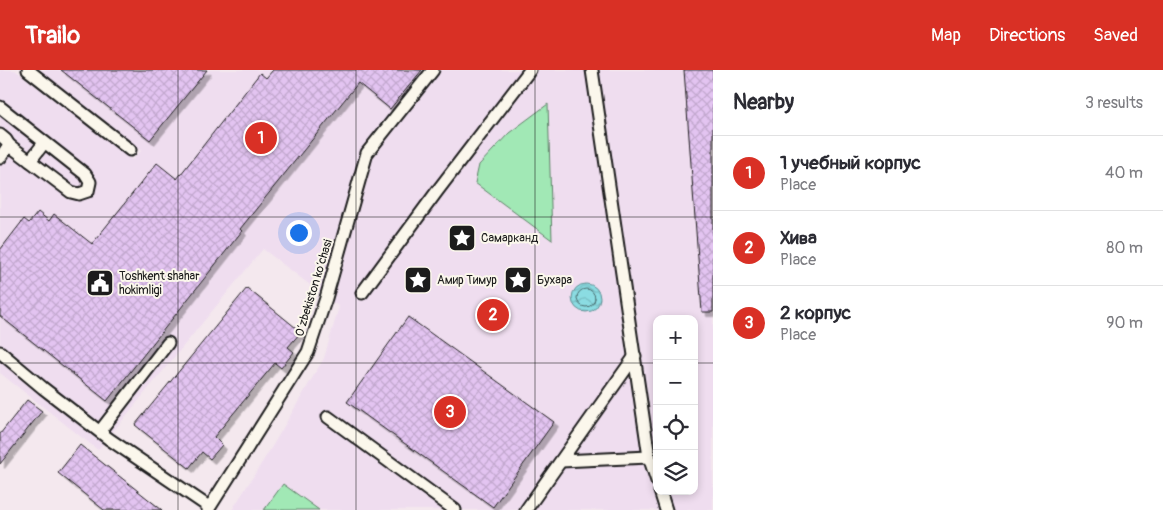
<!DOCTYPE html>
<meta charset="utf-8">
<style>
:root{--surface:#fff;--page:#f2f2f3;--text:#2b2b33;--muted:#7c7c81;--line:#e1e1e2;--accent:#d93025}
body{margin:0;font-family:Pangolin,sans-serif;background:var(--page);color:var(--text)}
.controls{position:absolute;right:15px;bottom:15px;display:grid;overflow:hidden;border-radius:10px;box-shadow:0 2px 8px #0003}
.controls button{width:45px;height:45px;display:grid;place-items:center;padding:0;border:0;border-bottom:1px solid var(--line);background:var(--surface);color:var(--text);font:25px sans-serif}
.you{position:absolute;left:298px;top:162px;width:18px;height:18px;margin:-12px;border:4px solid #fff;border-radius:50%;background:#1a73e8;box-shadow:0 0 0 8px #1a73e833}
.badge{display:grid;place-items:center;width:32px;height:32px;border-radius:50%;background:var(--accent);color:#fff;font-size:16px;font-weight:700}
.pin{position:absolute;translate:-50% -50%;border:2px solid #fff;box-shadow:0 1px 5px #0006}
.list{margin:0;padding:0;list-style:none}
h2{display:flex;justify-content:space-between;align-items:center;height:65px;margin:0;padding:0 20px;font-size:21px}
h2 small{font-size:16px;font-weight:400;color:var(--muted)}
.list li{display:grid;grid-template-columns:32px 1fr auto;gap:15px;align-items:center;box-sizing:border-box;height:75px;padding:0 20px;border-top:1px solid var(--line)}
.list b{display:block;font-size:19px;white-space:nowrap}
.list p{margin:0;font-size:16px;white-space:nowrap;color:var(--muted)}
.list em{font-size:16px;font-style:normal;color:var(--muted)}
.icon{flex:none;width:28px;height:28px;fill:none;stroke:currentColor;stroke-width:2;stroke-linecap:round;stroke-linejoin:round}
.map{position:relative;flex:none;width:713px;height:440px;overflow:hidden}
header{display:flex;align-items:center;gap:30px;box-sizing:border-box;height:70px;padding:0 25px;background:var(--accent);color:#fff}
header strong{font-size:24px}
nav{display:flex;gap:28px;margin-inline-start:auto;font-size:18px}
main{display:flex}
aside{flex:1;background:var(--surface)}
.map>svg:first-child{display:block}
</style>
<header>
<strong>Trailo</strong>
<nav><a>Map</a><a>Directions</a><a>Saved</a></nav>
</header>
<main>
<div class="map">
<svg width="713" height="440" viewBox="0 0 713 440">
<defs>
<pattern id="water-waves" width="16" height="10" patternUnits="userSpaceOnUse" patternTransform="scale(1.25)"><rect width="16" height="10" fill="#8bdce2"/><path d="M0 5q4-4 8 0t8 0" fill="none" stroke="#77bcc1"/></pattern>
<pattern id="building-cross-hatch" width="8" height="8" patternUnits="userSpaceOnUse" patternTransform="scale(1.25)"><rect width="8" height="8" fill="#e3c4f1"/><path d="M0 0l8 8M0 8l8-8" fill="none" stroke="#c2a8ce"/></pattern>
<filter id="shadow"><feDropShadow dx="4.5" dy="4.5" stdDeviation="0" flood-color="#0004"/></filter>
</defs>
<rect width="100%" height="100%" fill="#f4e8ee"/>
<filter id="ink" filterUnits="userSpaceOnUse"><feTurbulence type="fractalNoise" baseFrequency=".02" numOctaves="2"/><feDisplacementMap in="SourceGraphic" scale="10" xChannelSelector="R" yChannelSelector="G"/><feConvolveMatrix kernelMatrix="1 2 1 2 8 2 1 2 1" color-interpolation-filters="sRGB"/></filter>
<g filter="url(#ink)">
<path fill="#efddef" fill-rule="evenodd" d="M0,0H15L132,90L141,81L36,0H713V440H232L273,375L324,288L339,237L263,179L98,380L0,303ZM657,249H694V421H657Z"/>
<g fill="#a1e8b5" stroke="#5e8268">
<path d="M548,34L552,170L475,113L479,95L509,63Z"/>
<path d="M283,414L319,440H264Z"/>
</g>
<circle fill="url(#water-waves)" stroke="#5f8f93" cx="586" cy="228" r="14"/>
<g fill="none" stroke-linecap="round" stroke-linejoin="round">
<circle stroke="#48696b" stroke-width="1" cx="586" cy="228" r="9"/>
</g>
<g fill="url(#building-cross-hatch)" stroke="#1c1c1c" filter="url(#shadow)">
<path d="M61,0H207L150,70Z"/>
<path d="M273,0H422L390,39L358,13L240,159L242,161L107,331L0,246V180L24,149L29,153L38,142L49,151L54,144L92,174L157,93L177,109L260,3L266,8Z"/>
<path d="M684,0H713V242H702Z"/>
<path d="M247,218L301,262L288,277L294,282L281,298L275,293L214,367L222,375L210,389L202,382L189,398L135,355Z"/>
<path d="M408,247L554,352L493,437L347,332Z"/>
<path d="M27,330L42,341L0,394V364Z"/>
<path d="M80,375L162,440H104L58,403Z"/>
</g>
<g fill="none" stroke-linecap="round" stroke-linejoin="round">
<g stroke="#1c1c1c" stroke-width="15">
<g id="service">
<path d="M28,0L130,80"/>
<path d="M592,0L649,387L657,411"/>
<path d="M0,37L85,104L90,112L88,121L79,124L71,122L9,75"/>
<path d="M0,65L6,70L9,75L0,88"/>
<path d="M30,91L44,73"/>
<path d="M362,223L438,120L530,0"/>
<path d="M0,282L43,318L109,369L209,437"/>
<path d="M328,347L455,440"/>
<path d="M100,361L168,273"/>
<path d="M561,391L649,387"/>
<path d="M660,421L666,440"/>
<path d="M208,440L308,282L326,228L367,83L433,0"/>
<path d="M526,440L635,286"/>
</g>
</g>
<use href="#service" stroke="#fbf7ec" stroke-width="11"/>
</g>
</g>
<path fill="none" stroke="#1c1c1c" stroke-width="1" stroke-opacity="0.55" d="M178,0V440M356,0V440M535,0V440M0,147H713M0,293H657M694,293H713"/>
<defs>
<g id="sight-square" transform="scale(1.4375)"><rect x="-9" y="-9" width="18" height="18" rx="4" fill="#1c1c1c" stroke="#fbf7ec"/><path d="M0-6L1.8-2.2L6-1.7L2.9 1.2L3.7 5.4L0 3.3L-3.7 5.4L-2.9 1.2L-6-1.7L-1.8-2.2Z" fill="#fff"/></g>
<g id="civic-square" transform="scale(1.4375)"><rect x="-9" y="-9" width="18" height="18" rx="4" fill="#1c1c1c" stroke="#fbf7ec"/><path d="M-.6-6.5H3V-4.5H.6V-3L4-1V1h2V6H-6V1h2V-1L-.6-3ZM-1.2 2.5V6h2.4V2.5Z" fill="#fff"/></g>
</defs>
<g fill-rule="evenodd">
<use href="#sight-square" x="462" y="168"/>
<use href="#sight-square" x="418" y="210"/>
<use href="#sight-square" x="518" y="210"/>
<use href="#civic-square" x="100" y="213"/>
</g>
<g text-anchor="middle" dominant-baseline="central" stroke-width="4" stroke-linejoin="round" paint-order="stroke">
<g font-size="12" fill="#1c1c1c" stroke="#fbf7ec" text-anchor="start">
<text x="481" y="168">Самарканд</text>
<text x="119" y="206">Toshkent shahar<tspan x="119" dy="14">hokimligi</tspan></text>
<text x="437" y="210">Амир Тимур</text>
<text x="537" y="210">Бухара</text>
</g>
<g font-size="12" fill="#1c1c1c" stroke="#fbf7ec">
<text transform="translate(314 218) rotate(-73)">O‘zbekiston ko‘chasi</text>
</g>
</g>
</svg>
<div class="controls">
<button>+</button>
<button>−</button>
<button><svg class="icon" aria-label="locate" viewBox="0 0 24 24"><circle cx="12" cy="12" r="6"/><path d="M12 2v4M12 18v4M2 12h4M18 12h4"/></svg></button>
<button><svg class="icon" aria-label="layers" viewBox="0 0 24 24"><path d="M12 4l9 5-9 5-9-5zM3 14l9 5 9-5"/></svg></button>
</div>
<div class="you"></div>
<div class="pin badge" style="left:261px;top:68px">1</div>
<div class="pin badge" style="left:493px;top:245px">2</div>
<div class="pin badge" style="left:450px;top:342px">3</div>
</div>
<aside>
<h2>Nearby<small>3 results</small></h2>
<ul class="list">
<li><span class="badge">1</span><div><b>1 учебный корпус</b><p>Place</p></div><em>40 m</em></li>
<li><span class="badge">2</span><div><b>Хива</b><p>Place</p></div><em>80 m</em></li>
<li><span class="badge">3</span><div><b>2 корпус</b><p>Place</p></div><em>90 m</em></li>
</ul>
</aside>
</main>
